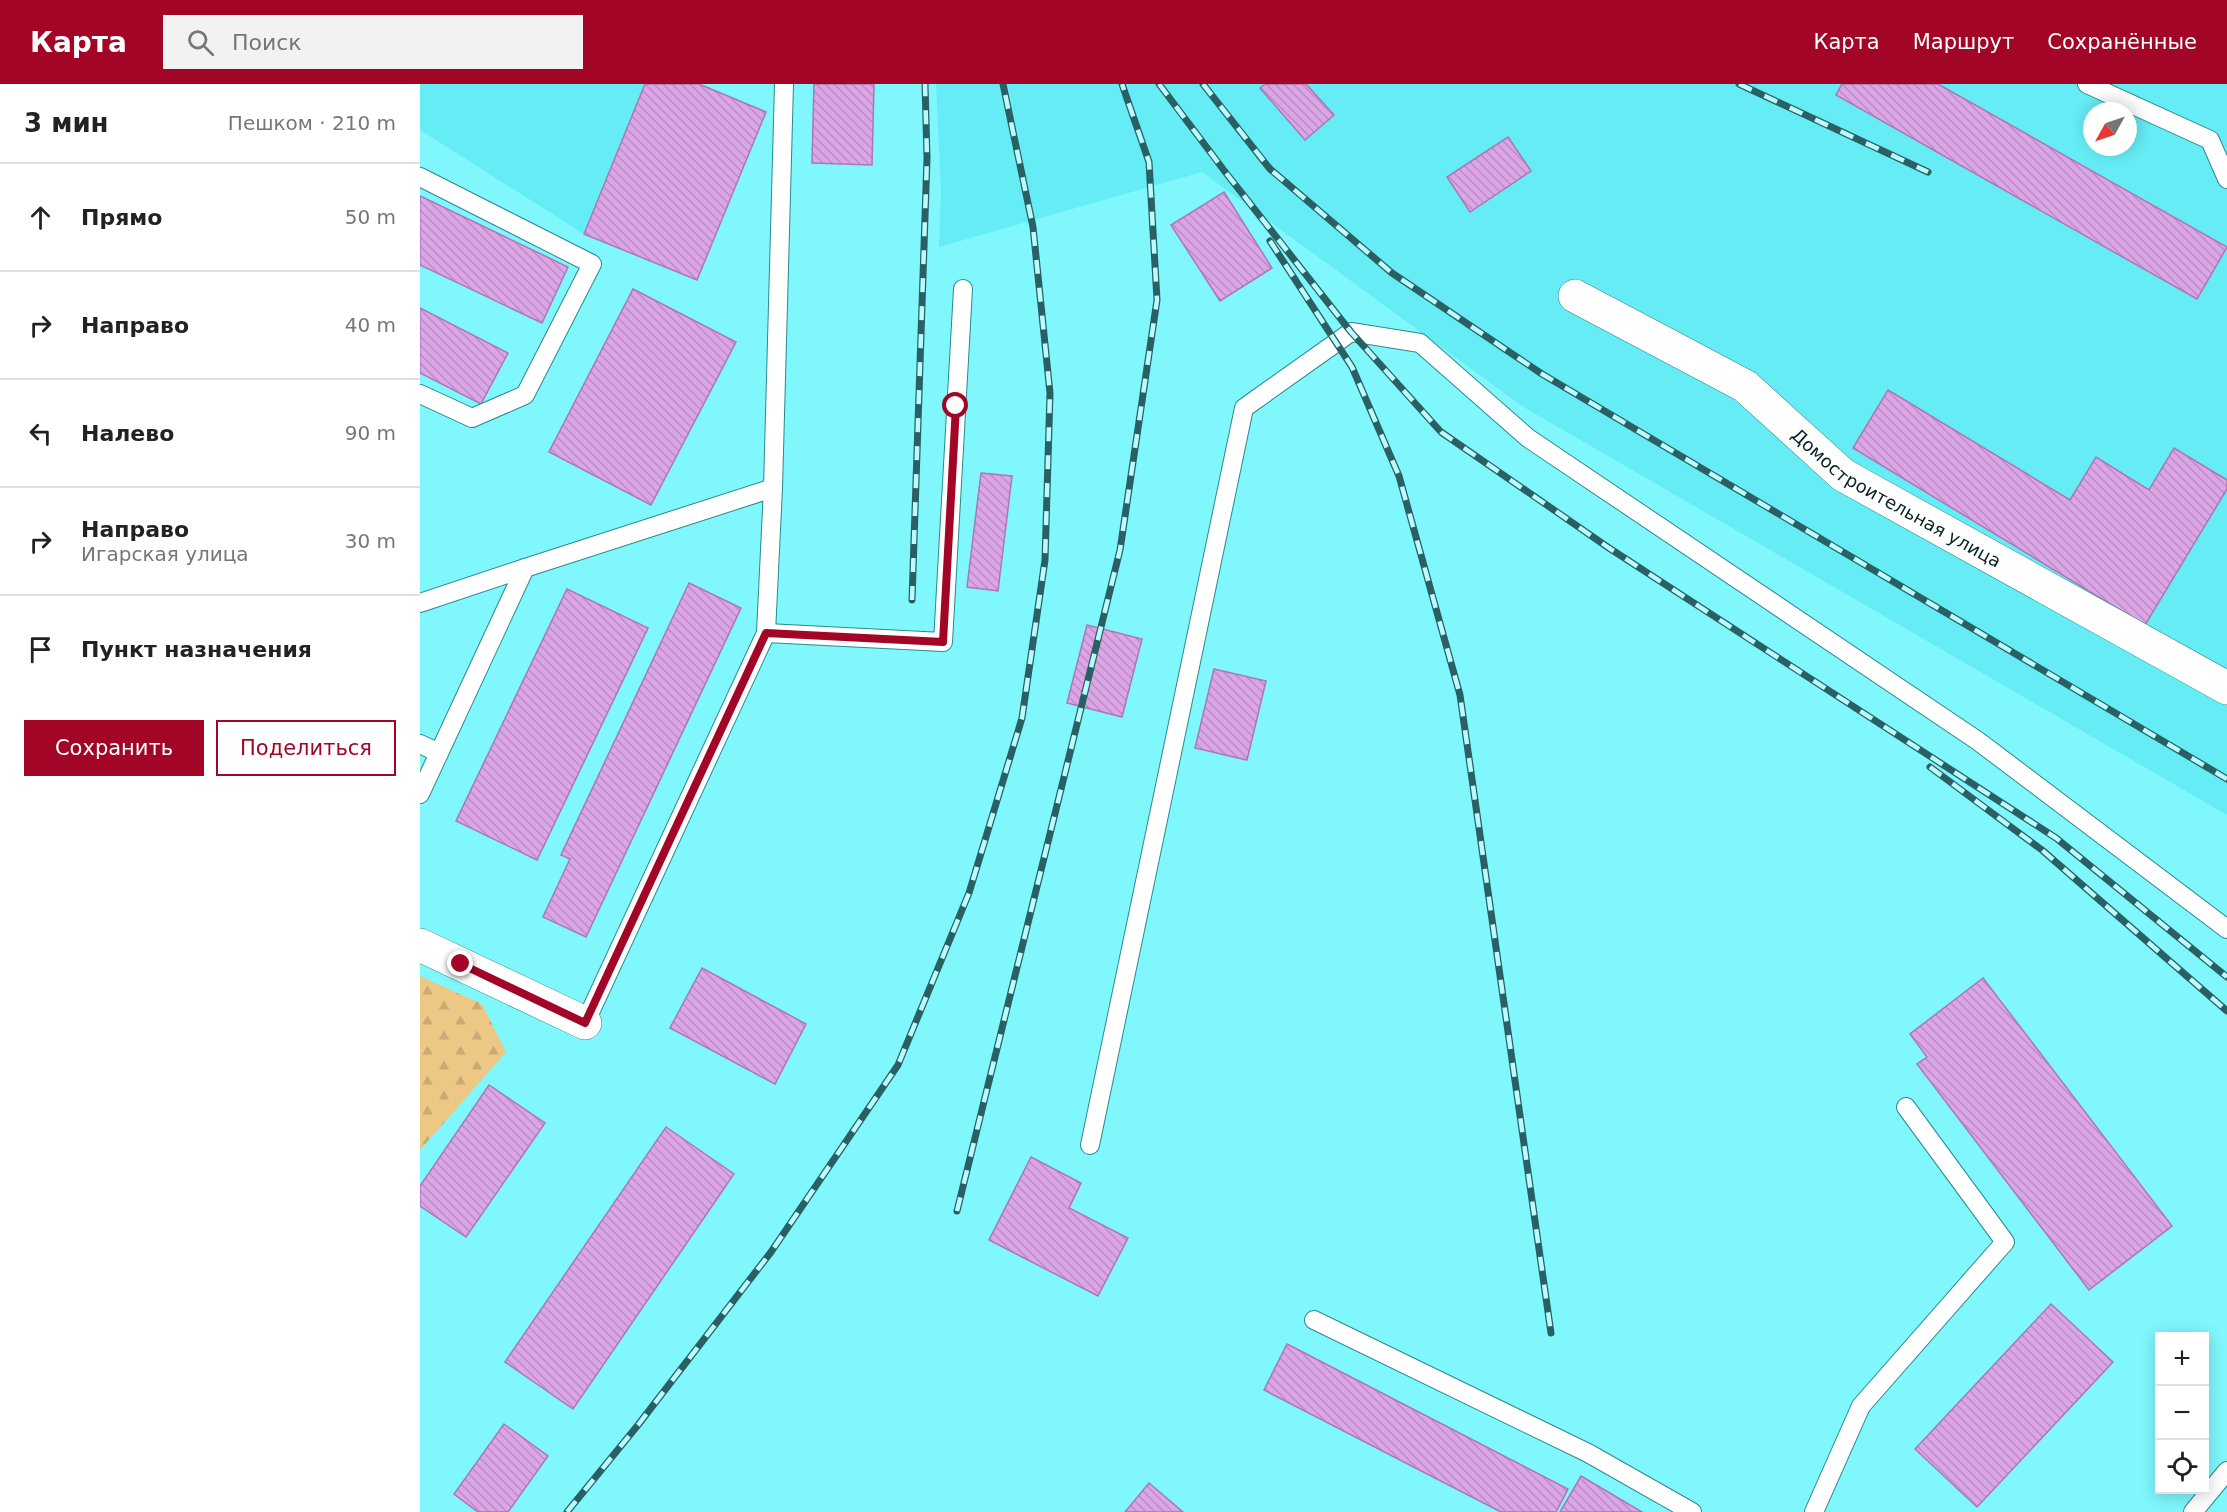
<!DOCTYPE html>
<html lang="ru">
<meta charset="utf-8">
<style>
:root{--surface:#fff;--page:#f2f2f2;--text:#222;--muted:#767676;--line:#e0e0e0;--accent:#a30527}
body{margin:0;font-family:"DejaVu Sans",sans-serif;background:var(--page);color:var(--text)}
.controls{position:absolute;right:18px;bottom:18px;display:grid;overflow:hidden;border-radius:0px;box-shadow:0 3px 15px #0003}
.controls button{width:54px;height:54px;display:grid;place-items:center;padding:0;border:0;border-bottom:2px solid var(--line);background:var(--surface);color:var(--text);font:30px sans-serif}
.compass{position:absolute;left:1663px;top:18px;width:54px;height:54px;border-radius:50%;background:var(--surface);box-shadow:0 3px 15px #0003;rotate:230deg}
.stop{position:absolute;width:18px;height:18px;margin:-14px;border:4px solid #a30527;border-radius:50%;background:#fff}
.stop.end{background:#a30527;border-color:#fff;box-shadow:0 2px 6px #0008}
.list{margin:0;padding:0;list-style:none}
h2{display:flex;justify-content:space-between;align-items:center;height:78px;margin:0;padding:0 24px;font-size:26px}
h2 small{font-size:20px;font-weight:400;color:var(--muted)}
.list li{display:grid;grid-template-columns:39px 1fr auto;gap:18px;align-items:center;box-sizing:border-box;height:108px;padding:0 24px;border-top:2px solid var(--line)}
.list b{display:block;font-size:22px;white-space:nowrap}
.list p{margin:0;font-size:20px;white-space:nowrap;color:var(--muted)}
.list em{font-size:20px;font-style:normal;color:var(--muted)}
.actions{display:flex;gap:12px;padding:18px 24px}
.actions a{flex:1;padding:14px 0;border:2px solid var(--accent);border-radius:0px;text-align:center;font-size:21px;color:var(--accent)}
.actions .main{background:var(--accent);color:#fff}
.icon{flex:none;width:33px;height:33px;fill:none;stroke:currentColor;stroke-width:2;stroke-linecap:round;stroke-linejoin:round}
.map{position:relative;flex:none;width:1807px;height:1428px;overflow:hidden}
header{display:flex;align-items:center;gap:36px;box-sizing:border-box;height:84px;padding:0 30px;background:var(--accent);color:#fff}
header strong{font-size:28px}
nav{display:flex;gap:33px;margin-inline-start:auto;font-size:21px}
.search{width:420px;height:54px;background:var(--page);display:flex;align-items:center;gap:15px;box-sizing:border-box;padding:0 21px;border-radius:0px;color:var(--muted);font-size:22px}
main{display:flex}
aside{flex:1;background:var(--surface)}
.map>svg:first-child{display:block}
</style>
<header>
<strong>Карта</strong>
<div class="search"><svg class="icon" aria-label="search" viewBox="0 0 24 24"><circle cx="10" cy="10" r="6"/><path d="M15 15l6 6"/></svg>Поиск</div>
<nav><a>Карта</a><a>Маршрут</a><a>Сохранённые</a></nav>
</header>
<main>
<aside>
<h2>3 мин<small>Пешком · 210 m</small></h2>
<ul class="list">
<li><svg class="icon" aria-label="ahead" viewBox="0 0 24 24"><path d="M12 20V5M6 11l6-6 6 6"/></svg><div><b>Прямо</b></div><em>50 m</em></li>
<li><svg class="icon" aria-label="right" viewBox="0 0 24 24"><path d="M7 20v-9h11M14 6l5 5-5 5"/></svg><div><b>Направо</b></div><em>40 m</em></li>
<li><svg class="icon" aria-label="left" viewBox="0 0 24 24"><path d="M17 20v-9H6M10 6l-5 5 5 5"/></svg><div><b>Налево</b></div><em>90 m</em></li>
<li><svg class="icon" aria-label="right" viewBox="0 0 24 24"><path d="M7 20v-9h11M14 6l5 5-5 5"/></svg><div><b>Направо</b><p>Игарская улица</p></div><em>30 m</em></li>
<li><svg class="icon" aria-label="arrive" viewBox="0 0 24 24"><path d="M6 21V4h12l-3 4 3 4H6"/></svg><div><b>Пункт назначения</b></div></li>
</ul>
<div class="actions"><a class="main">Сохранить</a><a>Поделиться</a></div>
</aside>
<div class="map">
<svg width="1807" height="1428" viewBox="0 0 1807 1428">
<defs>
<pattern id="forest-firs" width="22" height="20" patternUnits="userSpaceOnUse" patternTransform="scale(1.5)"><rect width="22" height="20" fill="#edc784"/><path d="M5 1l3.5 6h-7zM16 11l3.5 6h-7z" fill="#caab72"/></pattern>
<pattern id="building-back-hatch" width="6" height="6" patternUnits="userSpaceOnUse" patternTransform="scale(1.5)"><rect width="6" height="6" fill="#dba5e6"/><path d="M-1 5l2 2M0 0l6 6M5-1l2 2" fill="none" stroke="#ba8ec5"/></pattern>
</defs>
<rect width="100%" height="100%" fill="#80f6fd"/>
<g fill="#65ecf4" fill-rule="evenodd">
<path d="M0,0H225L164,150L0,46Z"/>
<path d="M516,0H1807V731L1102,322L782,88L519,163L521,105ZM1672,27H1708V63H1672Z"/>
</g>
<path fill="url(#forest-firs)" d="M0,892L62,920L86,968L0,1066Z"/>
<g fill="url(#building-back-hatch)" stroke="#ab77b6" stroke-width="1.5">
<path d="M225,0H279L346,28L277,196L164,150Z"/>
<path d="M394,0H454L452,81L392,79Z"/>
<path d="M845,0H886L914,31L885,56L840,4Z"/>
<path d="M1422,0H1518L1807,163L1777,215L1416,11Z"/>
<path d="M1088,53L1111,87L1050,128L1027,93Z"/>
<path d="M804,108L852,184L800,217L751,141Z"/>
<path d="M0,112L148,183L122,239L0,181Z"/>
<path d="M213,205L316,258L231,421L129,368Z"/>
<path d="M0,224L88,269L61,320L0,289Z"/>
<path d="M1468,306L1650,416L1676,373L1729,406L1754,364L1807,396V405L1725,541L1433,364Z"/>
<path d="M561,389L592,392L578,507L547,503Z"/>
<path d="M269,499L321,524L166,853L123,833L150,775L141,771Z"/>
<path d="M147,505L228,544L117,776L36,737Z"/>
<path d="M667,541L722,555L702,633L647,619Z"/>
<path d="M794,585L846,597L827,676L775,664Z"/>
<path d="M282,884L386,940L355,1000L250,944Z"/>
<path d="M1563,894L1752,1142L1669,1206L1497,980L1507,973L1490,950Z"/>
<path d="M69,1001L125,1039L46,1153L0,1122V1102Z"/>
<path d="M246,1043L314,1090L153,1325L85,1278Z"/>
<path d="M611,1073L661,1099L649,1124L708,1154L678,1212L569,1156Z"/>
<path d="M1631,1220L1693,1278L1557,1423L1495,1365Z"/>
<path d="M867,1260L1148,1405L1136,1428H1081L844,1306Z"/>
<path d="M84,1340L128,1372L88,1428H58L34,1410Z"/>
<path d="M1161,1392L1222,1428H1140Z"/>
<path d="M729,1399L763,1428H705Z"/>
</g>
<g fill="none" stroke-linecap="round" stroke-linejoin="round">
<g stroke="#2b898f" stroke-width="20">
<g id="lane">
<path d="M1667,0L1790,56L1807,95"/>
<path d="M0,93L172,180L105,311L52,334L0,310"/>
<path d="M0,519L105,484"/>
<path d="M346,549L523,558L543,205"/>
<path d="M0,660L19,669"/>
<path d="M0,710L105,484L353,404"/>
<path d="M165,939L346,549L353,404L364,0"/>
<path d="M670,1061L824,324L931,248L1000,259L1108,354L1558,657L1807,845"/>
<path d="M894,1236L1168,1369L1272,1428"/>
<path d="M1394,1428L1441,1322L1585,1158L1486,1023"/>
<path d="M1773,1428L1807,1387"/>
</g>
</g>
<g stroke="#2b898f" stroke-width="34">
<g id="street">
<path id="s1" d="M1155,212L1325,302L1423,391L1807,604"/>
<path d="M0,861L165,939"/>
</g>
</g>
<use href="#lane" stroke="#fff" stroke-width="18"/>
<use href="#street" stroke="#fff" stroke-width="33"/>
<g stroke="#2a6063" stroke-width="7">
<g id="rail">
<path d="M739,0L806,89L931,248L1021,348L1189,464L1636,754L1807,893"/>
<path d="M783,0L850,85L972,189L1122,290L1807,695"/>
<path d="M1319,0L1508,88"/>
<path d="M850,157L932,283L979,392L1040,611L1131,1249"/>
<path d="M492,516L507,74L505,0"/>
<path d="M1510,683L1622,766L1807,927"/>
<path d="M537,1127L700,466L737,216L729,78L702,0"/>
<path d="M147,1428L218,1341L351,1168L478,981L549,809L602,634L625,476L630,309L613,143L583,0"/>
</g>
</g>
<use href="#rail" stroke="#bafbff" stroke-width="4.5" stroke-dasharray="14" stroke-linecap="butt"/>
</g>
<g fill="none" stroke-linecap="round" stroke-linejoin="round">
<path stroke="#a30527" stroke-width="8" d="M41,880L165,939L346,549L523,558L536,322"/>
</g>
<g text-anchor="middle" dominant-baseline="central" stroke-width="6" stroke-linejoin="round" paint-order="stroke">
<g font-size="18" fill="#072223" stroke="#bafbff">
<text stroke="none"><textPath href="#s1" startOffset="382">Домостроительная улица</textPath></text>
</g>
</g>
</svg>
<div class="controls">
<button>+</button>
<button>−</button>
<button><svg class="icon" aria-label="locate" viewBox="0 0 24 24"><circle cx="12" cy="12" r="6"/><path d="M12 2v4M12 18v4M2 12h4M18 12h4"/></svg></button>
</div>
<svg class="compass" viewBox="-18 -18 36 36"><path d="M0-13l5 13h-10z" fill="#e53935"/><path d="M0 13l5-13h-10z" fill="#767676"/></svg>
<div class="stop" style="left:536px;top:322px"></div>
<div class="stop end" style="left:41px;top:880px"></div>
</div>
</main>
